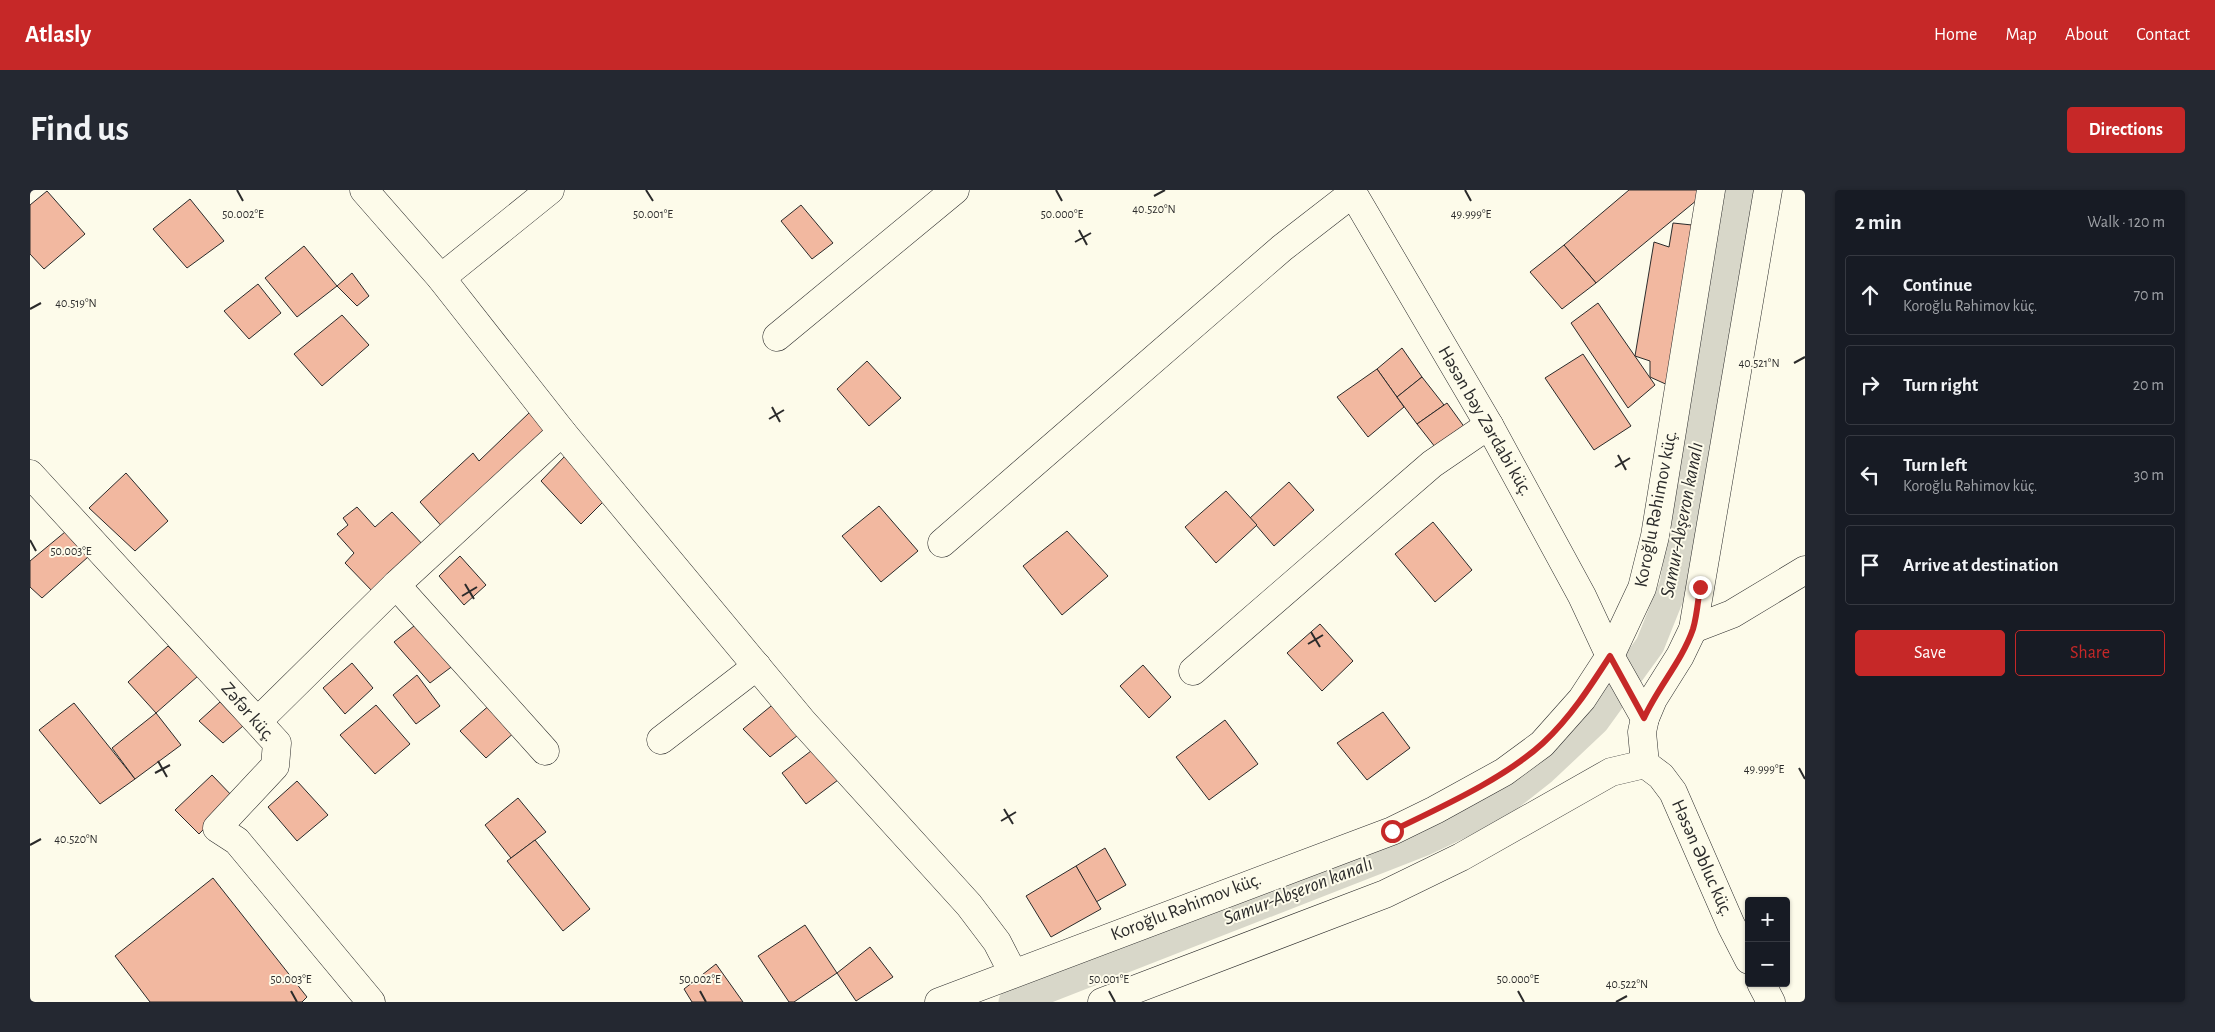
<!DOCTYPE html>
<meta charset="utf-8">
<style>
:root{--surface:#171b24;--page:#242831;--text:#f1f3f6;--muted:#9ea1a6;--line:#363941;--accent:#c62828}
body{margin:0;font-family:"Alegreya Sans",sans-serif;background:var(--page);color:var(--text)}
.controls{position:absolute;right:15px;bottom:15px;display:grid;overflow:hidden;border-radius:5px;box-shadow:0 1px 4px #0004}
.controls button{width:45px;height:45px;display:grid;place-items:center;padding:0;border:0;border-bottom:1px solid var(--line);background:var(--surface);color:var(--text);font:25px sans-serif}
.stop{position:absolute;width:15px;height:15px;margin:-11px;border:4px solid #c62828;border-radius:50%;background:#fff}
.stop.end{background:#c62828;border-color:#fff;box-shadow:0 1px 5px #0008}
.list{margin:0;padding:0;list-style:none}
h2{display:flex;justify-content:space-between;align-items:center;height:65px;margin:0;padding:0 20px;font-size:21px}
h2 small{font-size:16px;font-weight:400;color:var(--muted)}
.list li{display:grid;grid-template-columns:32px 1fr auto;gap:15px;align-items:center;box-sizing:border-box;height:80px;margin:0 10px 10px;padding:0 10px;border:1px solid var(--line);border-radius:5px}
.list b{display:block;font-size:19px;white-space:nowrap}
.list p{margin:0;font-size:16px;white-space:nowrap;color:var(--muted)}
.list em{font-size:16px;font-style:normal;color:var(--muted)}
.actions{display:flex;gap:10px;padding:15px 20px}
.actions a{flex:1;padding:11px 0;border:1px solid var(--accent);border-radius:5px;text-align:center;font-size:18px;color:var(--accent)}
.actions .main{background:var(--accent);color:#fff}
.icon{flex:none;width:28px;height:28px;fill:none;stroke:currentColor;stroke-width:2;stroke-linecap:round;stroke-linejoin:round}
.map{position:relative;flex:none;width:1775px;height:812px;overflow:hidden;border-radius:5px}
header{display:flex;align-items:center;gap:30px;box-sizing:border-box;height:70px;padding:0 25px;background:var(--accent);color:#fff}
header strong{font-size:24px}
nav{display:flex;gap:28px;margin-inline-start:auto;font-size:18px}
.intro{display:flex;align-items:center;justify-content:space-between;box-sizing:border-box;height:120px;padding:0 30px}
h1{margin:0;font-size:35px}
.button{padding:12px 22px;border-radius:5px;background:var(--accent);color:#fff;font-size:18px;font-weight:700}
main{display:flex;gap:30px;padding:0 30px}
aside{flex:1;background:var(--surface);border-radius:5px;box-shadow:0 1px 4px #0004}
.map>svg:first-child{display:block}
</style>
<header>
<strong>Atlasly</strong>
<nav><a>Home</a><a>Map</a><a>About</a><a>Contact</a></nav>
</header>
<div class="intro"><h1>Find us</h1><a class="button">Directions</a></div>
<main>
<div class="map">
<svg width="1775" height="812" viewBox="0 0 1775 812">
<rect width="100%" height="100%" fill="#fdfbea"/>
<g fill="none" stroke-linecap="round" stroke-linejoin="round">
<path stroke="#d8d7c9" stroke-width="29" d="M983,812L1395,651L1466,617L1513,580L1565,531L1620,455L1644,395L1710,0"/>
</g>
<g fill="#f2b8a0" stroke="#2b2b2b">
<path d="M1599,0H1667V10L1566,93L1534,55Z"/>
<path d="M17,1L55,44L14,79L0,64V15Z"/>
<path d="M160,9L194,51L157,78L123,39Z"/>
<path d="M771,15L803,53L782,69L751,31Z"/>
<path d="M1643,33L1662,35L1640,196L1620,187V171L1605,166L1624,52L1639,57Z"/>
<path d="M1534,55L1566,93L1532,119L1500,82Z"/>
<path d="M274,56L307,96L267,127L235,88Z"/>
<path d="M322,83L339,106L327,116L307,96Z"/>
<path d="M228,94L251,123L219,149L194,121Z"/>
<path d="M1568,113L1625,195L1598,218L1541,133Z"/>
<path d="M312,125L339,155L292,196L264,164Z"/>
<path d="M1372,158L1392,187L1367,207L1347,179Z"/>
<path d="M1553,164L1601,236L1564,260L1515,188Z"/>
<path d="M837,171L871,208L839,236L807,199Z"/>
<path d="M1347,179L1374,217L1338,247L1307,207Z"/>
<path d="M1392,187L1414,215L1387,234L1367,207Z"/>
<path d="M1417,213L1438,242L1409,262L1387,234Z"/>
<path d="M500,222L521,244L415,340L390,312L443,263L449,271Z"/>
<path d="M536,265L577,308L551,334L511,291Z"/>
<path d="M96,283L138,331L105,361L59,318Z"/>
<path d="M1259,292L1284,320L1244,356L1220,328Z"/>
<path d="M1196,301L1227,335L1186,373L1155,337Z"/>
<path d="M849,316L888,361L851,392L812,346Z"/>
<path d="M327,317L345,337L362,322L395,357L344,403L315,373L324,363L307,344L318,335L313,328Z"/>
<path d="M1403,332L1442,380L1405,412L1365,364Z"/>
<path d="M1037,341L1078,386L1032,425L993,376Z"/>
<path d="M35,342L58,367L12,408L0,397V371Z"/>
<path d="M430,366L456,395L434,415L409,386Z"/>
<path d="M394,428L428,472L400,493L364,452Z"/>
<path d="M1290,434L1323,471L1292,501L1257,463Z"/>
<path d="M138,456L168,486L126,523L98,492Z"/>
<path d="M322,473L343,498L315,524L293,498Z"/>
<path d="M1113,475L1141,507L1119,528L1090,496Z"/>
<path d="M387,485L410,516L386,534L363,505Z"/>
<path d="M190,512L213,536L193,553L169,531Z"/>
<path d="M746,512L772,542L740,567L713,539Z"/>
<path d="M44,513L105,589L70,614L9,540Z"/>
<path d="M462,513L487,540L456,568L430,541Z"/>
<path d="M346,515L380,554L345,584L310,545Z"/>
<path d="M1353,522L1380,558L1337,590L1307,553Z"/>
<path d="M126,523L151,555L105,589L82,558Z"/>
<path d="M1195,530L1228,574L1179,610L1146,567Z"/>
<path d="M785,558L808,590L776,614L752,583Z"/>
<path d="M182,585L204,608L169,644L145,620Z"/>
<path d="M267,591L298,625L267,651L238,617Z"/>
<path d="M488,608L516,642L481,668L455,635Z"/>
<path d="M505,650L560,719L533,741L477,671Z"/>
<path d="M1075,658L1096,695L1066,712L1046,676Z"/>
<path d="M1046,676L1071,719L1021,747L996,706Z"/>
<path d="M183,688L277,807L272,812H120L85,766Z"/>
<path d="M775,735L807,783L764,812H759L728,766Z"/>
<path d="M840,757L863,787L826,811L807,783Z"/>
<path d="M686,774L713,812H662L654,799Z"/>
</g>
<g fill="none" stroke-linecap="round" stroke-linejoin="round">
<g stroke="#2b2b2b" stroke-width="29">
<g id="minor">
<path d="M334,0L411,88L532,242L773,532L939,715L967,752L983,783"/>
<path d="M1321,0L1459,235L1552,406L1580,466L1615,528"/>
<path d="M411,88L520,0"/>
<path d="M747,147L925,0"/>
<path d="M0,284L247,553L245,576L187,638L207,651L341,812"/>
<path d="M912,353L1252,58L1323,3"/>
<path d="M366,395L515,561"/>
<path d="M1663,439L1702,424L1775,380"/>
<path d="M1163,481L1402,274L1459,235"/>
<path d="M228,531L366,395L532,242"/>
<path d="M631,550L727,476"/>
<path d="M1615,574L1612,542L1615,528L1623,509L1650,466L1663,439L1738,0"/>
<path d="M1615,574L1631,586L1643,602L1701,735L1719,770"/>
<path d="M1731,793L1741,812"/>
<path d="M909,812L1362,641L1405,620L1474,582L1512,554L1552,509L1580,466L1612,398L1625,346L1681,0"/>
<path d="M1072,812L1355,704L1431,667L1581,582L1615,574"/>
</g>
</g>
<use href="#minor" stroke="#fdfbea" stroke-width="28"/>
</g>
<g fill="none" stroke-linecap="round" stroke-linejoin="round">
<path stroke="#c62828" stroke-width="6" d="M1362,641C1409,618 1474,589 1513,553C1540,528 1560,497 1580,466L1614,528C1628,497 1652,471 1663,439C1667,426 1668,410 1670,397"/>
</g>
<path fill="none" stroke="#2b2b2b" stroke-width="2" d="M207,0L213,11M616,0L623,11M1026,0L1032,11M1435,0L1441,11M1124,6L1135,0M1049,40L1057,55M1045,52L1061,43M0,119L11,113M1764,173L1775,167M742,217L750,232M739,229L754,220M1588,265L1596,280M1585,277L1600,268M0,350L6,361M435,394L444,409M432,406L447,397M1281,442L1290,457M1278,454L1293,445M128,571L137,587M1769,578L1775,589M125,583L140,575M974,619L983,634M971,631L986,622M0,655L11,649M261,801L267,812M670,801L676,812M1079,801L1085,812M1488,801L1494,812M1586,812L1597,806"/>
<g text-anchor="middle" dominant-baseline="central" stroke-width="4" stroke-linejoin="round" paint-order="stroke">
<g font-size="19" fill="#2b2b2b" stroke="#fdfbea">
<text transform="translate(1455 231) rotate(60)">Həsən bəy Zərdabi küç.</text>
<text transform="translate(1626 319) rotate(-79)">Koroğlu Rəhimov küç.</text>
<text transform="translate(218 522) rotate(49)">Zəfər küç.</text>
<text transform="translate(1672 668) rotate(66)">Həsən Əbluc küç.</text>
<text transform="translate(1156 717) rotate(-21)">Koroğlu Rəhimov küç.</text>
</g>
<g font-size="20" font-style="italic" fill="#2b2b2b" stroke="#fdfbea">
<text transform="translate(1652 330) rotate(-79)">Samur-Abşeron kanalı</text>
<text transform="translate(1268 701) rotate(-21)">Samur-Abşeron kanalı</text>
</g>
</g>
<g font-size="12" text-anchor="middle" fill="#2b2b2b" stroke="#fdfbea" stroke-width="4" stroke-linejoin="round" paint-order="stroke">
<text x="1124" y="23">40.520°N</text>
<text x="1441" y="28">49.999°E</text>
<text x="213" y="28">50.002°E</text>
<text x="623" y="28">50.001°E</text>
<text x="1032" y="28">50.000°E</text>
<text x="46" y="117">40.519°N</text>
<text x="1729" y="177">40.521°N</text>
<text x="41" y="365">50.003°E</text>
<text x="1734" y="583">49.999°E</text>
<text x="46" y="653">40.520°N</text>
<text x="261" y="793">50.003°E</text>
<text x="670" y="793">50.002°E</text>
<text x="1079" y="793">50.001°E</text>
<text x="1488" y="793">50.000°E</text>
<text x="1597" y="798">40.522°N</text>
</g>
</svg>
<div class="controls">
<button>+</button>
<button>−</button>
</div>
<div class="stop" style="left:1362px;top:641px"></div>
<div class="stop end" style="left:1670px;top:397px"></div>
</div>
<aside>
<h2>2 min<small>Walk · 120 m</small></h2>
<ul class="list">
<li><svg class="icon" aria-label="ahead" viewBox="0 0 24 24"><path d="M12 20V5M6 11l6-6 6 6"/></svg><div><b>Continue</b><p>Koroğlu Rəhimov küç.</p></div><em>70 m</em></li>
<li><svg class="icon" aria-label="right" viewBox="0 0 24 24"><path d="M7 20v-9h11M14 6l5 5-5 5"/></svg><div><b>Turn right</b></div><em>20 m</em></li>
<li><svg class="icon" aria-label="left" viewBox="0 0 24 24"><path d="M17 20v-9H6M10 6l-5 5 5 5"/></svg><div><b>Turn left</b><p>Koroğlu Rəhimov küç.</p></div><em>30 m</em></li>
<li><svg class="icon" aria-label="arrive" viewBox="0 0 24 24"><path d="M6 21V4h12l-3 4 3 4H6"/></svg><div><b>Arrive at destination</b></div></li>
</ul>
<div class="actions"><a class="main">Save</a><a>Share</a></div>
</aside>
</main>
